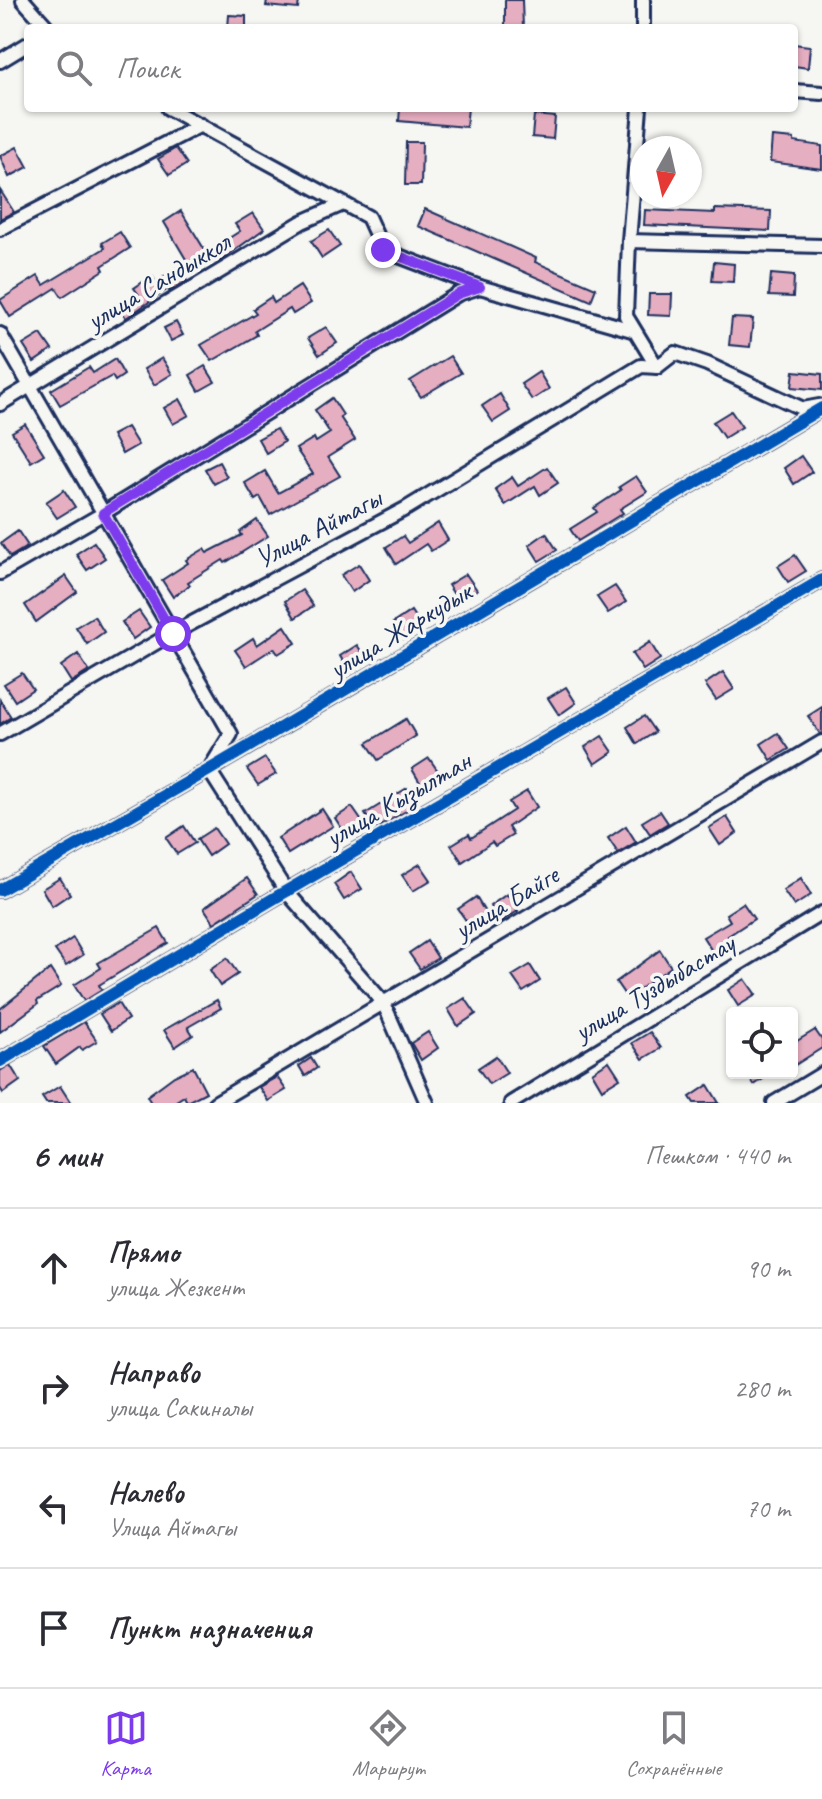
<!DOCTYPE html>
<html lang="ru">
<meta charset="utf-8">
<style>
:root{--surface:#fff;--page:#f7f7f7;--text:#2b2b33;--muted:#7c7c81;--line:#e1e1e2;--accent:#7c3aed}
body{margin:0;font-family:Caveat,sans-serif;background:var(--page);color:var(--text)}
.controls{position:absolute;right:24px;bottom:24px;display:grid;overflow:hidden;border-radius:8px;box-shadow:0 2px 6px #0004}
.controls button{width:72px;height:72px;display:grid;place-items:center;padding:0;border:0;border-bottom:2px solid var(--line);background:var(--surface);color:var(--text);font:40px sans-serif}
.compass{position:absolute;left:630px;top:136px;width:72px;height:72px;border-radius:50%;background:var(--surface);box-shadow:0 2px 6px #0004;rotate:188deg}
.stop{position:absolute;width:24px;height:24px;margin:-18px;border:6px solid #7c3aed;border-radius:50%;background:#fff}
.stop.end{background:#7c3aed;border-color:#fff;box-shadow:0 2px 8px #0008}
.list{margin:0;padding:0;list-style:none}
h2{display:flex;justify-content:space-between;align-items:center;height:104px;margin:0;padding:0 32px;font-size:34px}
h2 small{font-size:26px;font-weight:400;color:var(--muted)}
.list li{display:grid;grid-template-columns:52px 1fr auto;gap:24px;align-items:center;box-sizing:border-box;height:120px;padding:0 32px;border-top:2px solid var(--line)}
.list b{display:block;font-size:30px;white-space:nowrap}
.list p{margin:0;font-size:26px;white-space:nowrap;color:var(--muted)}
.list em{font-size:26px;font-style:normal;color:var(--muted)}
.icon{flex:none;width:44px;height:44px;fill:none;stroke:currentColor;stroke-width:2;stroke-linecap:round;stroke-linejoin:round}
.map{position:relative;flex:none;width:822px;height:1103px;overflow:hidden}
.search{position:absolute;background:var(--surface);box-shadow:0 2px 6px #0004;left:24px;right:24px;top:24px;height:88px;display:flex;align-items:center;gap:20px;box-sizing:border-box;padding:0 28px;border-radius:8px;color:var(--muted);font-size:30px}
.sheet{height:584px;background:var(--surface)}
nav{display:flex;justify-content:space-around;align-items:center;box-sizing:border-box;height:112px;border-top:2px solid var(--line);background:var(--surface);font-size:22px;color:var(--muted)}
nav a{display:grid;justify-items:center;gap:4px}
nav .on{color:var(--accent)}
.map>svg:first-child{display:block}
</style>
<div class="map">
<svg width="822" height="1103" viewBox="0 0 822 1103">
<rect width="100%" height="100%" fill="#f6f6f2"/>
<filter id="ink" filterUnits="userSpaceOnUse"><feTurbulence type="fractalNoise" baseFrequency=".0125" numOctaves="2"/><feDisplacementMap in="SourceGraphic" scale="16" xChannelSelector="R" yChannelSelector="G"/><feConvolveMatrix kernelMatrix="1 2 1 2 8 2 1 2 1" color-interpolation-filters="sRGB"/></filter>
<g filter="url(#ink)">
<g fill="#e6aec1" stroke="#1b2f5e" stroke-width="2">
<path d="M267,0H299L298,9L266,6Z"/>
<path d="M505,0H522L523,28H505Z"/>
<path d="M229,15L246,16V28H228Z"/>
<path d="M794,44L810,46L808,68L794,66Z"/>
<path d="M400,108H468L466,127L399,121Z"/>
<path d="M534,115L555,117L553,139L532,137Z"/>
<path d="M772,137L794,139V142L822,146V169L770,162Z"/>
<path d="M406,142H422L421,185H405Z"/>
<path d="M17,147L28,167L9,177L0,156Z"/>
<path d="M176,148L187,164L169,175L158,159Z"/>
<path d="M0,190L14,212L0,219Z"/>
<path d="M425,209L536,258L535,262L596,288L591,301L418,226Z"/>
<path d="M715,209L771,211L770,231L644,225L645,210L715,213Z"/>
<path d="M181,211L209,257L183,274L187,281L169,291L168,289L126,318L119,307L139,295L134,288L152,276L156,282L187,261L164,222Z"/>
<path d="M253,213L264,229L220,261L212,249L240,231L235,224Z"/>
<path d="M329,230L340,246L322,258L311,241Z"/>
<path d="M120,232L130,248L102,266L104,270L62,297L56,288L10,317L0,300L38,276L44,285L105,248L102,243Z"/>
<path d="M714,262L734,264L733,282L712,281Z"/>
<path d="M771,274L794,276L793,297L769,296Z"/>
<path d="M300,286L311,303L293,314L290,309L255,331L257,335L212,361L201,345L256,313L253,309L271,297L274,303Z"/>
<path d="M649,294H672L671,316L648,315Z"/>
<path d="M732,318L753,319L750,347L729,345Z"/>
<path d="M176,322L183,335L171,341L164,328Z"/>
<path d="M326,327L337,343L319,355L308,338Z"/>
<path d="M41,334L52,350L34,362L23,345Z"/>
<path d="M450,356L461,373L421,397L410,381Z"/>
<path d="M162,358L172,374L154,385L144,369Z"/>
<path d="M115,359L124,375L115,381L112,376L60,405L51,390L89,367L93,373Z"/>
<path d="M205,366L215,382L199,391L190,375Z"/>
<path d="M794,371L822,374V390L792,387Z"/>
<path d="M539,372L549,389L532,400L521,384Z"/>
<path d="M500,394L510,411L493,422L482,406Z"/>
<path d="M332,398L343,415L340,417L355,440L328,457L340,476L270,515L260,497L255,500L245,483L265,471L278,493L313,474L296,449L314,438L316,442L330,433L315,410Z"/>
<path d="M180,399L189,415L173,424L164,408Z"/>
<path d="M731,411L742,427L724,438L713,422Z"/>
<path d="M25,424L44,454L31,462L12,432Z"/>
<path d="M127,427L138,445L122,454L112,435Z"/>
<path d="M276,429L284,442L266,453L258,439Z"/>
<path d="M801,456L812,472L794,484L784,468Z"/>
<path d="M219,462L227,477L214,484L205,469Z"/>
<path d="M547,467L558,483L540,495L535,486L505,505L495,489L512,477L518,486Z"/>
<path d="M636,476L647,492L620,509L623,513L578,541L570,529L597,512L594,508L621,490L619,487Z"/>
<path d="M64,490L75,507L57,518L46,502Z"/>
<path d="M257,520L268,536L225,563L223,560L188,582L190,585L173,597L162,580L188,563L186,560L204,549L207,553L242,535L240,532Z"/>
<path d="M438,523L448,540L431,551L426,544L396,564L386,547L403,536L408,543Z"/>
<path d="M18,531L28,546L10,557L1,543Z"/>
<path d="M546,533L557,550L539,561L529,545Z"/>
<path d="M94,542L105,558L87,570L76,554Z"/>
<path d="M795,555L806,571L788,582L778,566Z"/>
<path d="M359,564L369,580L352,592L341,575Z"/>
<path d="M466,574L477,590L459,602L448,585Z"/>
<path d="M66,576L77,592L36,622L25,605Z"/>
<path d="M615,586L626,602L608,613L597,597Z"/>
<path d="M302,590L313,606L295,618L285,601Z"/>
<path d="M139,611L150,627L133,639L122,622Z"/>
<path d="M411,611L422,628L404,639L393,623Z"/>
<path d="M94,616L104,632L87,644L76,627Z"/>
<path d="M285,626L296,643L278,654L274,648L246,666L235,650L253,638L257,645Z"/>
<path d="M650,642L660,659L643,670L632,654Z"/>
<path d="M357,645L368,661L350,673L340,656Z"/>
<path d="M78,654L89,671L71,682L61,666Z"/>
<path d="M723,672L734,689L716,700L705,684Z"/>
<path d="M22,673L33,689L15,701L4,684Z"/>
<path d="M566,687L576,703L559,715L548,698Z"/>
<path d="M0,700L11,717L0,724Z"/>
<path d="M822,707V733L820,734L808,716Z"/>
<path d="M644,716L655,732L637,744L627,727Z"/>
<path d="M406,719L416,736L378,760L367,743Z"/>
<path d="M778,733L789,749L771,760L761,744Z"/>
<path d="M602,736L613,752L595,764L585,747Z"/>
<path d="M265,758L276,774L258,785L247,769Z"/>
<path d="M429,758L440,774L422,786L412,769Z"/>
<path d="M407,788L418,804L375,829L365,814Z"/>
<path d="M527,791L537,807L508,827L513,835L495,846L492,842L462,862L451,845L469,834L471,838L514,810L509,802Z"/>
<path d="M352,807L363,823L346,835L335,818Z"/>
<path d="M322,809L333,826L288,854L278,838Z"/>
<path d="M660,811L668,823L650,834L642,822Z"/>
<path d="M727,817L737,833L720,845L709,828Z"/>
<path d="M184,826L195,843L177,854L166,838Z"/>
<path d="M626,826L636,842L618,853L608,838Z"/>
<path d="M214,828L225,844L208,856L197,839Z"/>
<path d="M420,864L431,880L413,891L402,875Z"/>
<path d="M351,872L362,889L344,900L334,884Z"/>
<path d="M60,878L70,894L52,906L42,889Z"/>
<path d="M247,878L258,894L214,923L204,908Z"/>
<path d="M801,878L811,895L794,906L783,890Z"/>
<path d="M507,894L518,911L500,922L490,906Z"/>
<path d="M476,897L486,914L469,925L458,909Z"/>
<path d="M743,903L754,919L728,936L732,942L714,954L703,937L730,921L726,914Z"/>
<path d="M159,928L168,943L99,985L102,990L84,1001L74,985L101,968L98,963Z"/>
<path d="M73,938L83,955L66,966L55,950Z"/>
<path d="M427,941L438,958L420,969L409,953Z"/>
<path d="M660,950L671,967L627,998L616,982Z"/>
<path d="M227,958L238,974L220,986L210,970Z"/>
<path d="M530,965L540,981L523,992L512,976Z"/>
<path d="M50,969L61,986L37,1001L38,1004L0,1032V1009Z"/>
<path d="M745,979L756,995L738,1006L728,990Z"/>
<path d="M465,998L476,1014L458,1026L448,1009Z"/>
<path d="M217,1000L221,1008L188,1027L193,1035L175,1047L164,1030Z"/>
<path d="M118,1003L128,1019L111,1031L100,1014Z"/>
<path d="M84,1022L97,1041L82,1050L80,1047L56,1064L44,1046Z"/>
<path d="M815,1030L822,1040V1048L792,1067V1044Z"/>
<path d="M428,1032L438,1048L421,1060L411,1043Z"/>
<path d="M650,1032L661,1048L643,1059L632,1043Z"/>
<path d="M496,1056L507,1073L489,1084L478,1068Z"/>
<path d="M311,1058L317,1068L305,1076L299,1066Z"/>
<path d="M609,1061L620,1078L602,1089L592,1072Z"/>
<path d="M10,1065L20,1081L3,1093L0,1088V1071Z"/>
<path d="M193,1067L206,1092L187,1102L184,1096L173,1103H151L147,1096L174,1076Z"/>
<path d="M746,1073H772L754,1085Z"/>
<path d="M277,1077L286,1090L268,1101L259,1087Z"/>
<path d="M708,1085L719,1103H694L690,1097Z"/>
<path d="M60,1086L71,1103H46L42,1097Z"/>
</g>
<g fill="none" stroke-linecap="round" stroke-linejoin="round">
<g stroke="#1b2f5e" stroke-width="18">
<g id="minor">
<path d="M23,0L48,28"/>
<path d="M643,28V0"/>
<path d="M0,61L28,44"/>
<path d="M794,91L822,93"/>
<path d="M168,108L368,217L383,250L480,287L632,330"/>
<path d="M640,108L629,241L626,316L657,367L675,353L707,364L803,409L819,406"/>
<path d="M0,229L201,125"/>
<path d="M629,241L822,246"/>
<path d="M0,334L231,734L209,770L286,891L383,1002L427,1103"/>
<path d="M0,404L302,222L343,204"/>
<path d="M0,573L97,517L458,294L480,287"/>
<path d="M0,734L164,638L407,508L641,366L657,367"/>
<path d="M0,890L209,770L822,408"/>
<path d="M0,1061L278,896L822,580"/>
<path d="M215,1103L822,742"/>
<path d="M511,1103L822,913"/>
<path d="M774,1103L822,1074"/>
</g>
</g>
<use href="#minor" stroke="#f6f6f2" stroke-width="12"/>
<g stroke="#f6f6f2" stroke-width="17">
<g id="cycleway">
<path d="M0,890L209,770L822,408"/>
<path d="M0,1061L278,896L822,580"/>
</g>
</g>
<use href="#cycleway" stroke="#0057b8" stroke-width="12"/>
</g>
</g>
<g fill="none" stroke-linecap="round" stroke-linejoin="round" filter="url(#ink)">
<path stroke="#7c3aed" stroke-width="10" d="M173,634L103,513L458,294L480,287L383,250"/>
</g>
<g text-anchor="middle" dominant-baseline="central" stroke-width="7" stroke-linejoin="round" paint-order="stroke">
<g font-size="28" fill="#1b2f5e" stroke="#f6f6f2">
<text transform="translate(158 281) rotate(-31)">улица Сандыккол</text>
<text transform="translate(318 528) rotate(-28)">Улица Айтагы</text>
<text transform="translate(400 630) rotate(-31)">улица Жаркудык</text>
<text transform="translate(398 799) rotate(-30)">улица Кызылтан</text>
<text transform="translate(506 902) rotate(-31)">улица Байге</text>
<text transform="translate(654 987) rotate(-31)">улица Туздыбастау</text>
</g>
</g>
</svg>
<div class="controls">
<button><svg class="icon" aria-label="locate" viewBox="0 0 24 24"><circle cx="12" cy="12" r="6"/><path d="M12 2v4M12 18v4M2 12h4M18 12h4"/></svg></button>
</div>
<svg class="compass" viewBox="-18 -18 36 36"><path d="M0-13l5 13h-10z" fill="#e53935"/><path d="M0 13l5-13h-10z" fill="#7c7c81"/></svg>
<div class="stop" style="left:173px;top:634px"></div>
<div class="stop end" style="left:383px;top:250px"></div>
<div class="search"><svg class="icon" aria-label="search" viewBox="0 0 24 24"><circle cx="10" cy="10" r="6"/><path d="M15 15l6 6"/></svg>Поиск</div>
</div>
<section class="sheet">
<h2>6 мин<small>Пешком · 440 m</small></h2>
<ul class="list">
<li><svg class="icon" aria-label="ahead" viewBox="0 0 24 24"><path d="M12 20V5M6 11l6-6 6 6"/></svg><div><b>Прямо</b><p>улица Жезкент</p></div><em>90 m</em></li>
<li><svg class="icon" aria-label="right" viewBox="0 0 24 24"><path d="M7 20v-9h11M14 6l5 5-5 5"/></svg><div><b>Направо</b><p>улица Сакиналы</p></div><em>280 m</em></li>
<li><svg class="icon" aria-label="left" viewBox="0 0 24 24"><path d="M17 20v-9H6M10 6l-5 5 5 5"/></svg><div><b>Налево</b><p>Улица Айтагы</p></div><em>70 m</em></li>
<li><svg class="icon" aria-label="arrive" viewBox="0 0 24 24"><path d="M6 21V4h12l-3 4 3 4H6"/></svg><div><b>Пункт назначения</b></div></li>
</ul>
</section>
<nav>
<a class="on"><svg class="icon" aria-label="map" viewBox="0 0 24 24"><path d="M3 6l6-2 6 2 6-2v14l-6 2-6-2-6 2zM9 4v14M15 6v14"/></svg>Карта</a>
<a><svg class="icon" aria-label="directions" viewBox="0 0 24 24"><path d="M12 3l9 9-9 9-9-9zM9 14v-3h6M13 9l2 2-2 2"/></svg>Маршрут</a>
<a><svg class="icon" aria-label="saved" viewBox="0 0 24 24"><path d="M7 4h10v16l-5-4-5 4z"/></svg>Сохранённые</a>
</nav>
